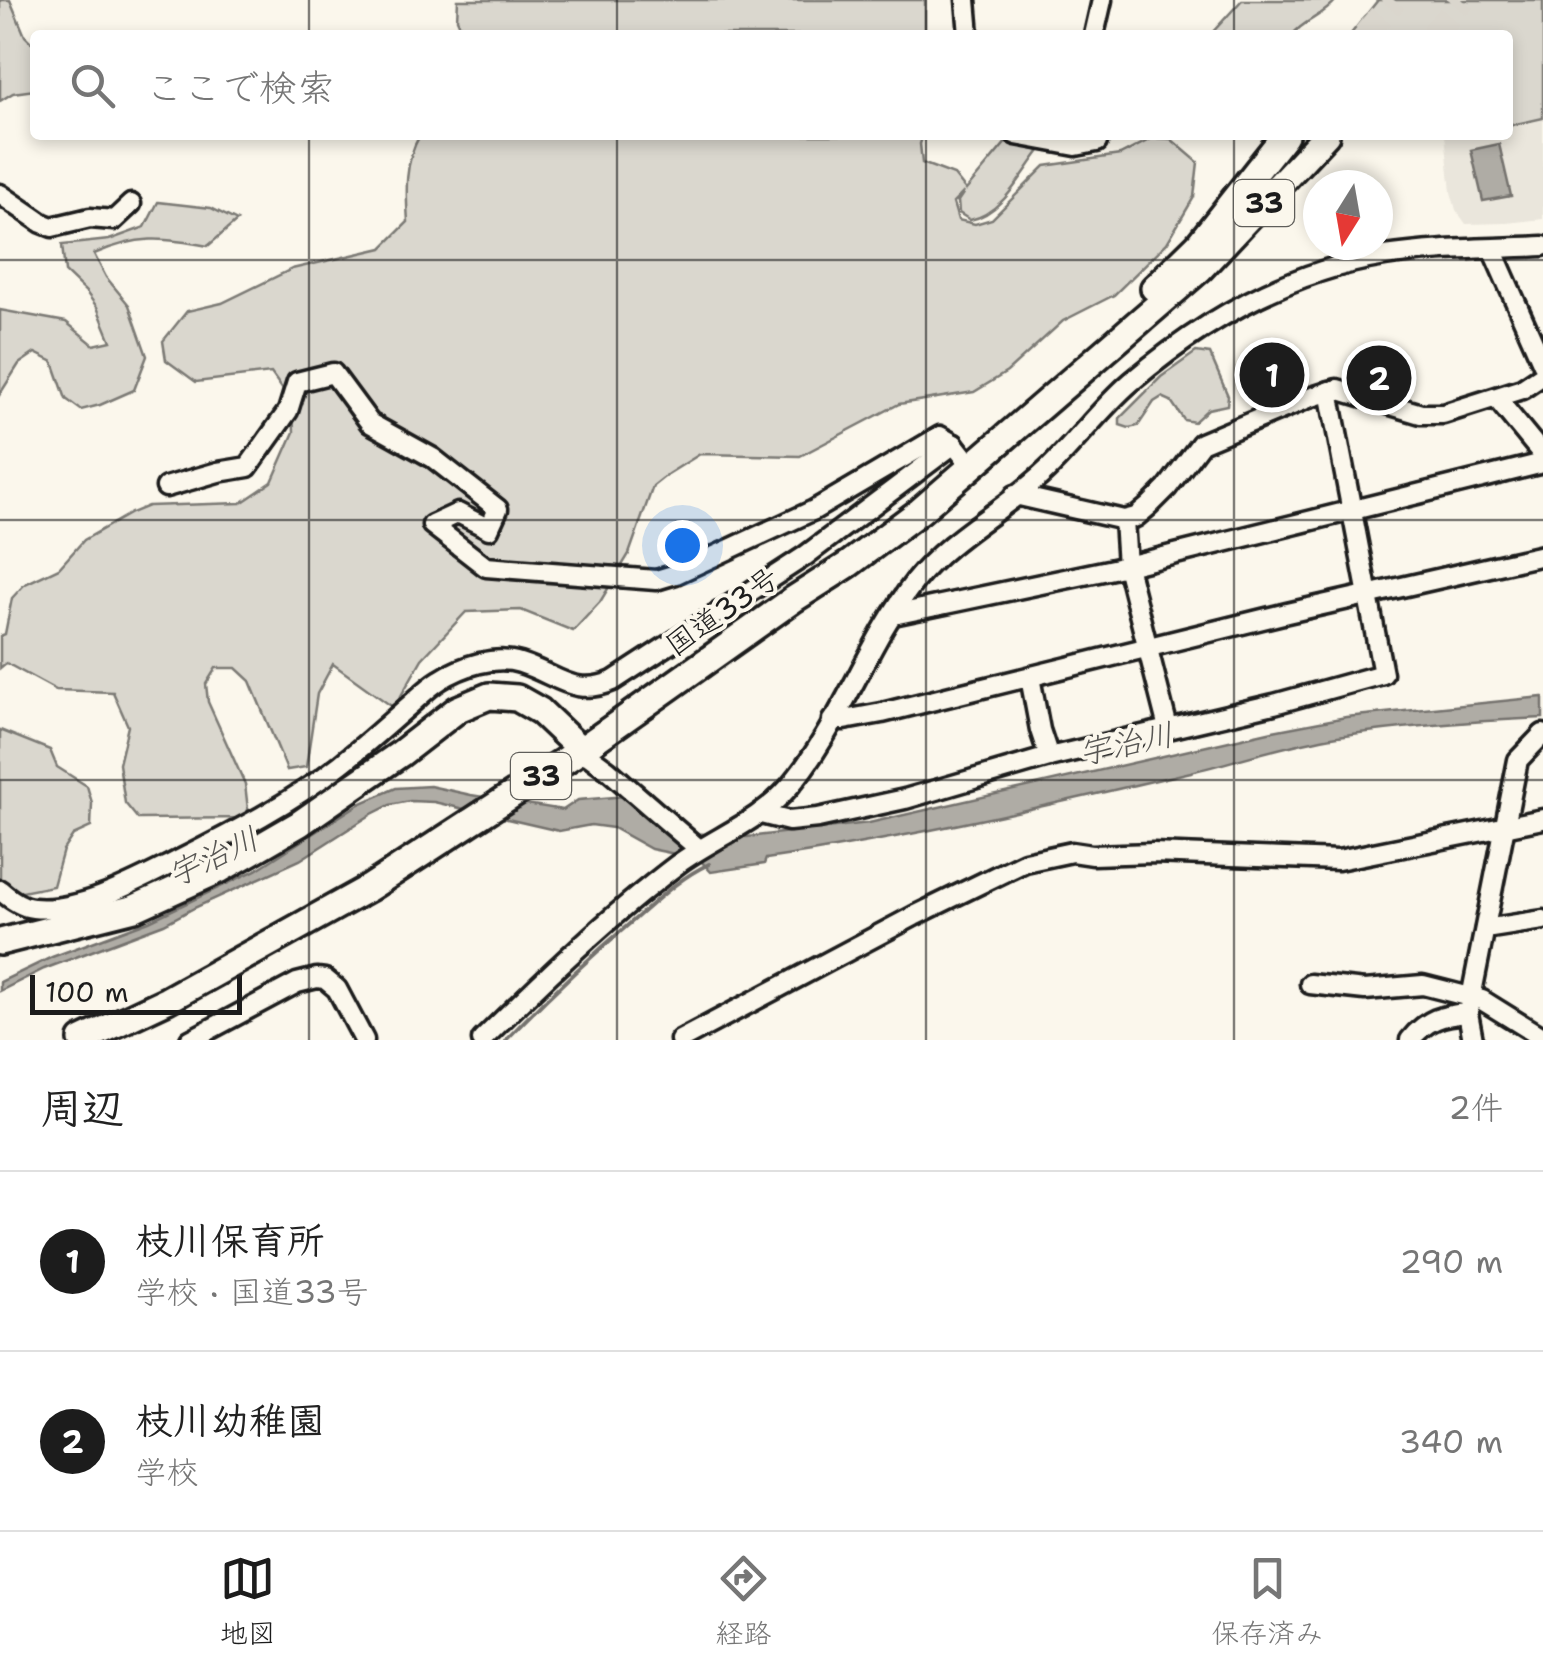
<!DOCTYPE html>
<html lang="ja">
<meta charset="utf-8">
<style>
:root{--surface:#fff;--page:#f6f6f6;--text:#222;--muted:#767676;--line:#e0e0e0;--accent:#1c1c1c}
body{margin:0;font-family:"Shantell Sans","Klee One",sans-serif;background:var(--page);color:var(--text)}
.compass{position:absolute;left:1303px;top:170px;width:90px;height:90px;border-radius:50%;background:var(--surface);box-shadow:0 5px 15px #0003;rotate:191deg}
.scale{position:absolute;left:30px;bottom:25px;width:212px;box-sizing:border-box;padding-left:10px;border:5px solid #1c1c1c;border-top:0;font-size:28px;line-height:35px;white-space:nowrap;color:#1c1c1c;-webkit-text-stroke:8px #fbf7ec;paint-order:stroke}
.you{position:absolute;left:682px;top:545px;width:35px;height:35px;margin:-25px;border:8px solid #fff;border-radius:50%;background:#1a73e8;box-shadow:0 0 0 15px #1a73e833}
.badge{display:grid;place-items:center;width:65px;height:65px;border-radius:50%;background:var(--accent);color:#fff;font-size:32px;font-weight:700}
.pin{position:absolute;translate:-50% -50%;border:5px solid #fff;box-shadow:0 2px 10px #0006}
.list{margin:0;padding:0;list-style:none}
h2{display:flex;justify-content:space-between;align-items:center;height:130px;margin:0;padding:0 40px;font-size:42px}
h2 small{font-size:32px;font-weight:400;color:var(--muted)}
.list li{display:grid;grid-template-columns:65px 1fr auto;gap:30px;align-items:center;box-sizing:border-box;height:180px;padding:0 40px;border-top:2px solid var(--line)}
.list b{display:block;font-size:38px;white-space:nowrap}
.list p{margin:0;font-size:32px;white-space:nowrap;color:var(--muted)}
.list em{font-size:32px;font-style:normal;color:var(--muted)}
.icon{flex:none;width:55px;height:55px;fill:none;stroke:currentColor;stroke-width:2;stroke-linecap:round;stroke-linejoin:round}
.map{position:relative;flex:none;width:1543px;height:1040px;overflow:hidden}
.search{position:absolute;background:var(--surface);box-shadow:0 5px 15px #0003;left:30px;right:30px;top:30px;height:110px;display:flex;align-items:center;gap:25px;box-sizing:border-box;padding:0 35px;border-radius:10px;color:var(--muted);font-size:38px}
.sheet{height:490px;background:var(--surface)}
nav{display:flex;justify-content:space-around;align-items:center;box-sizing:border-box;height:140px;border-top:2px solid var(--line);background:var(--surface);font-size:28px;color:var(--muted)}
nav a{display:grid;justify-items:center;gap:5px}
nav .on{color:var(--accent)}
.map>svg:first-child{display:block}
</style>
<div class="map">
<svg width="1543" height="1040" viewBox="0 0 1543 1040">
<rect width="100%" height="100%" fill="#fbf7ec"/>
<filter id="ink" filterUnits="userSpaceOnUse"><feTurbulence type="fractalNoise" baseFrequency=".01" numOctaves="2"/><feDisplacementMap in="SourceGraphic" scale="20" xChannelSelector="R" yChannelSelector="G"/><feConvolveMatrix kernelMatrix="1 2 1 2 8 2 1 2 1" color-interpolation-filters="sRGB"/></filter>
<g filter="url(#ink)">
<path fill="#eae6dc" d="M1378,0H1543V219L1506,223L1466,224L1456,210L1451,192L1445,135H1508V35H1350Z"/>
<g fill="#dad7ce" stroke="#7b7a75" stroke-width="2.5">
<path d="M0,0H10L25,36L35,46V90L13,93L0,101Z"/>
<path d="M458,0H925V35H464L457,19Z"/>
<path d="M1242,0H1336C1324,16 1304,20 1292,35H1210Z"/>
<path d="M1378,0H1543V118L1512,125L1508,128V35H1350Z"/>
<path d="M420,135H923L920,144L922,163L954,175L966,190L1007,141L1040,151C1021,175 1002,214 970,220L959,213L958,201L964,192L953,203L958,220L975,224L992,219L1045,166L1120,155L1153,138L1171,139L1198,162L1194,197L1167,243L1114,295L1063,321L1007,372L974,392L899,404L800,456L700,454L668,474L653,486L629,554L600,602L573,631L521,610L466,612L422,659L394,708L333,664L317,694L306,767L287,770L250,681L236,668H216L206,684L208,702L245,784L249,818L138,819L125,803L119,764L128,726L113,692L56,690L6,663L0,668V636L5,634L12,598L25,584L59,568L84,540L131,513L148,506L241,503L272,482L294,432L293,404L271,373L196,382L166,360L163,341L187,311L222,303L292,269L382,248L408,222C406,192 404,162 420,135Z"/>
<path d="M158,202L211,208L237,221L208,246C162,237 138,235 94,254L106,277L129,305L147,356L134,390L100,405L81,410L66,399L53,362L35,353L19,364L0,394V310L66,322L94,345L111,341L97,307L86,292L65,272L62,245L109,240L145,227Z"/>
<path d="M1196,352L1210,354L1228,396L1227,405L1208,409L1194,422L1184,420L1171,401L1162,397L1154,402L1138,426L1129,428L1120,425V418L1161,377Z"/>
<path d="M0,730L50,750L57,767L87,786L92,803L91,827L73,835L63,850L53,886L17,893L0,885Z"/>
</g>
<g fill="#afaca5" stroke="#74726e" stroke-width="2.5">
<path d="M1499,144L1511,196L1483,201L1471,150Z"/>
<path d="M1543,697V718C1475,721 1406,726 1338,736C1288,744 1240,760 1191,772C1050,805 909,838 766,859L764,864L711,872L699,859L651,849L613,828L591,825L559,831L434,802L410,801L390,805L372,814L300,860L194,908L164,924L44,969L0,991V982L52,957L149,921L256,870L359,804L396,788L430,786L471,795L563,810L578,800L627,796L648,812L664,831L747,837L869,823L1273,731L1346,717Z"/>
</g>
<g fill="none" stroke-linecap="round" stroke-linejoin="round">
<path stroke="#74726e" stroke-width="4" d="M506,1040C547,997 590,957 635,919C659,898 681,877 709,864"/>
<g stroke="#dad6cd" stroke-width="25" stroke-dasharray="25 12" stroke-linecap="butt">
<path d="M1365,35L1394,0"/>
<path d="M1433,35L1463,0"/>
</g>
<g stroke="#1c1c1c" stroke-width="25">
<g id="minor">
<path d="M966,0L969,35"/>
<path d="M1094,35L1102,0"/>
<path d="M1016,135L1076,146L1097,142L1099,135"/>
<path d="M0,194L42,223L52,227L90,218L114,220L131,204"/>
<path d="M1492,249L1543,364"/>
<path d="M1497,399L1543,455"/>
<path d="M166,487L218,472L248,467L288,411L297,382L333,373L370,423L433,458L498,509L489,529L458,513L432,525L486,567L656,580L676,574L814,510L940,436L954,444L972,467"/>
<path d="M1015,495L1124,520L1136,517L1149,506L1167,488L1201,443L1309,398L1337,389L1421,414H1443L1522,389L1543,375"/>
<path d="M1124,520L1127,566L1168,728"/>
<path d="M893,615L1127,566L1543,463"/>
<path d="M1030,677L1040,730L1049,757L1274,704L1383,674L1329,391"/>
<path d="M832,720H844L882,713L1287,613L1543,555"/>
<path d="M581,750L608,770L699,849"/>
<path d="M761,814L789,821L818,818L905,799L1049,757"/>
<path d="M0,890C9,898 21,907 33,908C79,913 137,881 177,861C234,832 291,803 341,764C365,745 388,724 411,704C420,696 430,686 440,680C462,666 495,655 520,663C556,674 574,698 613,681L805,556L954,444"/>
<path d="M1485,929L1543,920"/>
<path d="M1310,984L1365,990L1423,985L1482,1000L1543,1038"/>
<path d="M1468,1013L1473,1040"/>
<path d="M190,1040L297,983L317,978L325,979L337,989L364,1040"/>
<path d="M482,1040C545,978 608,917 678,864C715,837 759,822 789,787C840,727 867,643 915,581C952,535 1006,510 1048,469C1076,442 1101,408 1131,382C1204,320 1289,271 1385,256C1437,248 1491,249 1543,246"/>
<path d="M680,1040L914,916L1025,862L1072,852L1092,855L1153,853L1338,860L1543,819"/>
<path d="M1410,1040C1427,1019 1442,1015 1468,1013L1518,760L1543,734"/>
</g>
</g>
<g stroke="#1c1c1c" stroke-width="32">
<g id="highway">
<path d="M1154,288L1198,245L1285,135"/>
<path d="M0,942L135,908L221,869L299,824L400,754L458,709L489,696L517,698L540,711L581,750"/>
<path d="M82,1040L167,1000L369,888L581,750L794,599L849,564L920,511L1200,269L1326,135"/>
</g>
</g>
<use href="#minor" stroke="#fbf7ec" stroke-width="18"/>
<use href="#highway" stroke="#fbf7ec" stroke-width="25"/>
</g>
</g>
<path fill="none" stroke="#1c1c1c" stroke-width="2.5" stroke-opacity="0.55" d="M309,0V35M617,0V35M926,0V35M1234,0V35M309,135V1040M617,135V1040M926,135V1040M1234,135V1040M0,260H1543M0,520H1543M0,780H1543"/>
<g text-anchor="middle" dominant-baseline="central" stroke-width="8" stroke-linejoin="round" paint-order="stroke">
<g fill="#fbf7ec" stroke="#5f5e5a" stroke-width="2.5">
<rect x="1234" y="180" width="60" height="46" rx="8"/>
<rect x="511" y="753" width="60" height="46" rx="8"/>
</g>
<g font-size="28" font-weight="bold" fill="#1c1c1c">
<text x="1264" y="203">33</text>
<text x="541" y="776">33</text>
</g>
<g font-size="30" fill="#1c1c1c" stroke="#fbf7ec">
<text transform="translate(722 611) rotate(-35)">国道33号</text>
</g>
<g font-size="32" font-style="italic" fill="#575653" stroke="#fbf7ec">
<text transform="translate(1126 743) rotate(-12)">宇治川</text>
<text transform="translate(213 856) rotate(-25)">宇治川</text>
</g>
</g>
</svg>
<svg class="compass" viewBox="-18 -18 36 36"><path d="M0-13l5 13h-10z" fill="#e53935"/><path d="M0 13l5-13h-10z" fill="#767676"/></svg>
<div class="scale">100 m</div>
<div class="you"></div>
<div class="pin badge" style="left:1272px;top:375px">1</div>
<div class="pin badge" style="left:1379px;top:378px">2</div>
<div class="search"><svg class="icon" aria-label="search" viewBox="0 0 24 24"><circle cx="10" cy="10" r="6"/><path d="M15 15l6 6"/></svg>ここで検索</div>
</div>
<section class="sheet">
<h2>周辺<small>2件</small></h2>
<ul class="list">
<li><span class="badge">1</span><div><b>枝川保育所</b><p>学校 · 国道33号</p></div><em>290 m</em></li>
<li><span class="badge">2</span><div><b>枝川幼稚園</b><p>学校</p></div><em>340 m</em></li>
</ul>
</section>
<nav>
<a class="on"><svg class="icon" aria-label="map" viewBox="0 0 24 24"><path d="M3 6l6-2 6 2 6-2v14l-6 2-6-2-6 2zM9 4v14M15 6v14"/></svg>地図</a>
<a><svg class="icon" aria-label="directions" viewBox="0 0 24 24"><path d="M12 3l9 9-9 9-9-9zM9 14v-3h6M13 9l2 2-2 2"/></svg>経路</a>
<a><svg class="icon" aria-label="saved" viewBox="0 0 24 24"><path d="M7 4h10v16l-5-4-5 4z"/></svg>保存済み</a>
</nav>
